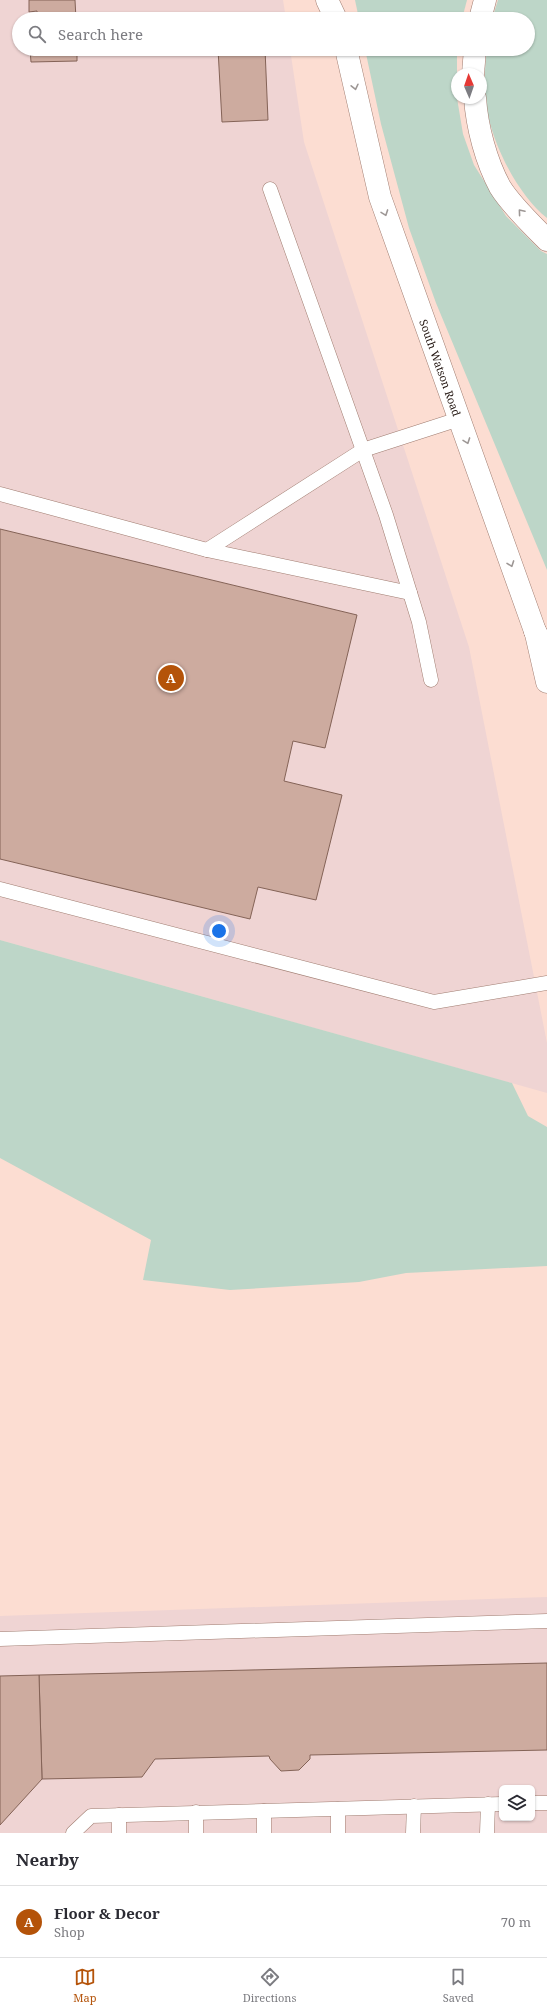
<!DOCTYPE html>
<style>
:root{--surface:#fff;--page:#f7f7f7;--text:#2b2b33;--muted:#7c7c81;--line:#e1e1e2;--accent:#b45309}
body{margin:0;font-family:"Noto Serif",serif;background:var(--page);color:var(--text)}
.controls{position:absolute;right:12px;bottom:12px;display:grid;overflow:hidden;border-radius:6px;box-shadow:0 1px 3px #0004}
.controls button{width:36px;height:36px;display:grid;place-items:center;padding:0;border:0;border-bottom:1px solid var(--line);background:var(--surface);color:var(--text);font:20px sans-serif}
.compass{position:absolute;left:451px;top:68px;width:36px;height:36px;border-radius:50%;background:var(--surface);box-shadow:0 1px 3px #0004;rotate:358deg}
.you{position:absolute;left:219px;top:931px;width:14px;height:14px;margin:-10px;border:3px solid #fff;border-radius:50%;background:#1a73e8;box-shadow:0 0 0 6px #1a73e833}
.badge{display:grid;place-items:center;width:26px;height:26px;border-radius:50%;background:var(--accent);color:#fff;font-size:13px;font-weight:700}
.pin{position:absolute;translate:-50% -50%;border:2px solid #fff;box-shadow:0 1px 4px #0006}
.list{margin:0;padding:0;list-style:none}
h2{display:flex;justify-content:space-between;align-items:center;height:52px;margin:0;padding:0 16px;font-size:17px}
h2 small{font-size:13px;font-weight:400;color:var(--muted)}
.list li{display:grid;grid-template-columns:26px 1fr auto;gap:12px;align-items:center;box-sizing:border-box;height:72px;padding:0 16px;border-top:1px solid var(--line)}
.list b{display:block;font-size:15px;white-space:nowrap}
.list p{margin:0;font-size:13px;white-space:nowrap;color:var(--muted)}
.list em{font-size:13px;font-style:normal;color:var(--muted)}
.icon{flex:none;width:22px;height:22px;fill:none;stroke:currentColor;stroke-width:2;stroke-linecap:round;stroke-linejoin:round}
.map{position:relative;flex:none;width:547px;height:1833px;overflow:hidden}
.search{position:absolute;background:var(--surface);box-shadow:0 1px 3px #0004;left:12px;right:12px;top:12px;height:44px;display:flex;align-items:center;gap:10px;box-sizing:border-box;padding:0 14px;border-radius:22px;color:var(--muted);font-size:15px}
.sheet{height:124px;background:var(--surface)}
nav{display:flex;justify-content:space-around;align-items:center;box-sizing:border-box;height:56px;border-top:1px solid var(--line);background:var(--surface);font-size:11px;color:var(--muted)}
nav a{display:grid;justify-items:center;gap:2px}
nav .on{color:var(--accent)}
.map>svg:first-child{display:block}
</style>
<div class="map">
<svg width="547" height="1833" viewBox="0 0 547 1833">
<rect width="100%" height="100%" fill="#fcddd2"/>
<g fill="#efd4d3" fill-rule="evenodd">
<path d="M0,0H283L286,19H19V49H290L304,142L469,647L547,1043V1093L0,940Z"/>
<path d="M547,1597V1833H0V1616ZM502,1788H532V1818H502Z"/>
</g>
<g fill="#bdd6c8">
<path d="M355,0H467L462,19H359Z"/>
<path d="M498,0H547V218C517,194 491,142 486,104C483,86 485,67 487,49H528V19H492Z"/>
<path d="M365,49H457V98L463,134L474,165L506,216L541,251L547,254V570L436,303L409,228L381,124Z"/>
<path d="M0,940L512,1083L528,1116L547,1127V1266L406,1273L359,1282L230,1290L143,1280L151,1240L0,1158Z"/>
</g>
<g fill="#cdab9f" stroke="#846357">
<path d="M29,0H75L76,19H37V11L29,12Z"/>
<path d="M263,13V19H217V15Z"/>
<path d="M30,49H77V61L31,62Z"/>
<path d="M218,49H265L268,120L222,122Z"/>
<path d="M0,529L357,615L325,748L293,741L284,781L342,795L316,900L258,887L250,919L0,859Z"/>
<path d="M547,1663V1750L310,1755V1759L299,1770L281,1771L270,1759L269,1756L155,1759L142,1777L42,1779L39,1675Z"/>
<path d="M39,1675L42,1779L0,1825V1676Z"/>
</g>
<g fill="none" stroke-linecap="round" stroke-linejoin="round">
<g stroke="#a07d71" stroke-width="15">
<g id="lane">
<path d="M270,189L386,515L419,622L431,680"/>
<path d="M0,494L207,550L410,593"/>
<path d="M207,550L363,450L459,419"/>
<path d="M0,889L434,1002L547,983"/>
<path d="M0,1639L547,1621"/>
<path d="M532,1803H547"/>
<path d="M338,1809V1833"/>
<path d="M264,1811V1833"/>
<path d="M196,1812V1833"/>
<path d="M119,1815V1833"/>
<path d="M73,1833L91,1816L502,1804"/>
<path d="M413,1833L414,1806"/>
<path d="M487,1833L488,1804"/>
</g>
</g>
<g stroke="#a07d71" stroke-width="23">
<path id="secondary" d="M536,634L547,682"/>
</g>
<g stroke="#a07d71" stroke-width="23">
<g id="primary">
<path d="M327,0L336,19"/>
<path id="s1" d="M346,49L380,197L535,631"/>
</g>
</g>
<g stroke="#a07d71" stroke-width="23">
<g id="highway">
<path d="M480,19L485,0"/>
<path d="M473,74L475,49"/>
<path d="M475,98C477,127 486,161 500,187C511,205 532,225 547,240"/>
<path d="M535,631L547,653"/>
</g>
</g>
<use href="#lane" stroke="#fff" stroke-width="14"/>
<use href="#secondary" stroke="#fff" stroke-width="22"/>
<use href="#primary" stroke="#fff" stroke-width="22"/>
<use href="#highway" stroke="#fff" stroke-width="22"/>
</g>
<defs><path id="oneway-chevron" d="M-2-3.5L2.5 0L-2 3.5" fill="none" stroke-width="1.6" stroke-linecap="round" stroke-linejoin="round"/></defs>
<g stroke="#9d9795">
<use href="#oneway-chevron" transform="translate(355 87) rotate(77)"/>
<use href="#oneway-chevron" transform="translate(521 212) rotate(-130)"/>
<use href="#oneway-chevron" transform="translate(385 213) rotate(70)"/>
<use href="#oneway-chevron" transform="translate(467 441) rotate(70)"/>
<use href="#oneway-chevron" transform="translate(511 564) rotate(70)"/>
</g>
<g text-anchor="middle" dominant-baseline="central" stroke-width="3.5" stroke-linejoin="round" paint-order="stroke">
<g font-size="11" fill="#251813" stroke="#fcddd2">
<text stroke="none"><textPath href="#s1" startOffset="333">South Watson Road</textPath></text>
</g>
</g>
</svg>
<div class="controls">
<button><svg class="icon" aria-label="layers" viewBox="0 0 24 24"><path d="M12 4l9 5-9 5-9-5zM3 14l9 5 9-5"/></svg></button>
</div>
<svg class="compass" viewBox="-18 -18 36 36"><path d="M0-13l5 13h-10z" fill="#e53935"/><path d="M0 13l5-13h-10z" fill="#7c7c81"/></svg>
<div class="you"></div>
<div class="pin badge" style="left:171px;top:678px">A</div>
<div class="search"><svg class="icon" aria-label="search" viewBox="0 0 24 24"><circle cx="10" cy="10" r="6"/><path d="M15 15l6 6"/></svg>Search here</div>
</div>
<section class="sheet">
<h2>Nearby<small></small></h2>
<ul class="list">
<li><span class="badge">A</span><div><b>Floor &amp; Decor</b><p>Shop</p></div><em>70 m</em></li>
</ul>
</section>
<nav>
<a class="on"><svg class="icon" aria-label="map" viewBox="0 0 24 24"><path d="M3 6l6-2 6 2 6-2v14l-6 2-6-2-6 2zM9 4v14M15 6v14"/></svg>Map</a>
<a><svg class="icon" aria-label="directions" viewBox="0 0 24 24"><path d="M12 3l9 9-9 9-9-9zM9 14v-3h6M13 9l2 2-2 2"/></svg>Directions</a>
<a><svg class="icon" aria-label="saved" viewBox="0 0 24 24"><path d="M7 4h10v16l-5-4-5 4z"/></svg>Saved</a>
</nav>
